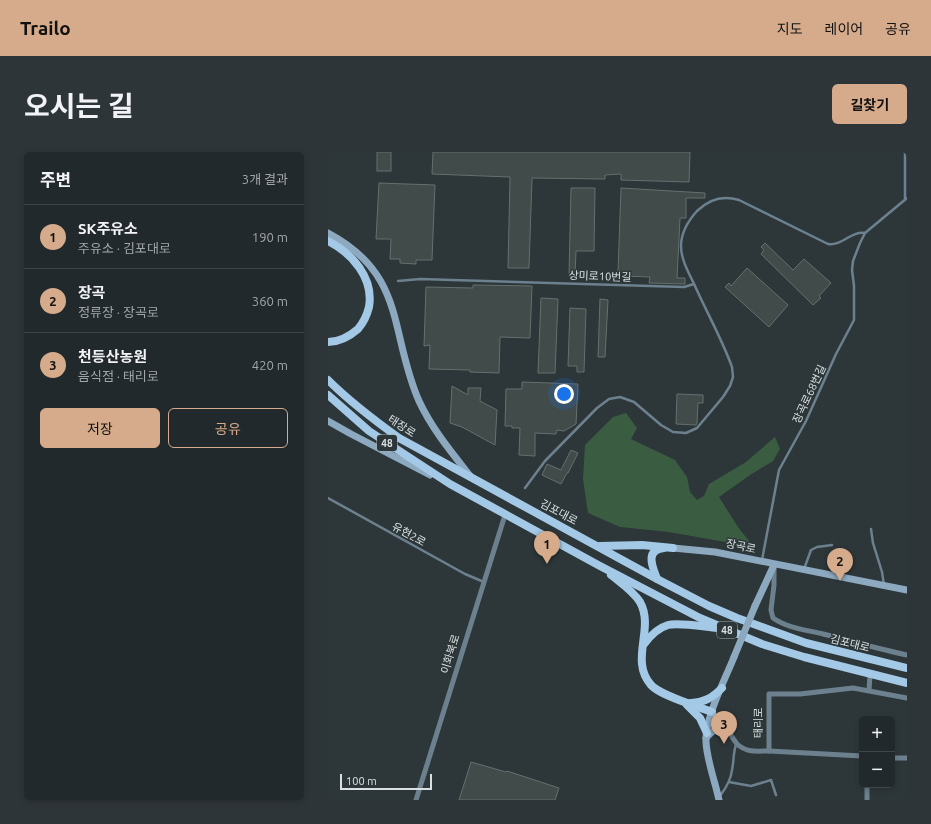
<!DOCTYPE html>
<html lang="ko">
<meta charset="utf-8">
<style>
:root{--surface:#22292c;--page:#2e3538;--text:#f1f3f6;--muted:#a2a6a9;--line:#3f4548;--accent:#d6ab8b}
body{margin:0;font-family:Ubuntu,"Noto Sans KR",sans-serif;background:var(--page);color:var(--text)}
.controls{position:absolute;right:12px;bottom:12px;display:grid;overflow:hidden;border-radius:6px;box-shadow:0 2px 6px #0003}
.controls button{width:36px;height:36px;display:grid;place-items:center;padding:0;border:0;border-bottom:1px solid var(--line);background:var(--surface);color:var(--text);font:20px sans-serif}
.scale{position:absolute;left:12px;bottom:10px;width:92px;box-sizing:border-box;padding-left:4px;border:2px solid #dae0e1;border-top:0;font-size:11px;line-height:14px;white-space:nowrap;color:#dae0e1;-webkit-text-stroke:3px #2d373a;paint-order:stroke}
.you{position:absolute;left:236px;top:242px;width:14px;height:14px;margin:-10px;border:3px solid #fff;border-radius:50%;background:#1a73e8;box-shadow:0 0 0 6px #1a73e833}
.badge{display:grid;place-items:center;width:26px;height:26px;border-radius:50%;background:var(--accent);color:#111;font-size:13px;font-weight:700}
.pin{position:absolute;translate:-50% -33px;filter:drop-shadow(0 1px 2px #0008)}
.pin::after{content:'';position:absolute;top:21px;width:14px;height:12px;background:inherit;clip-path:polygon(0 0,100% 0,50% 100%)}
.list{margin:0;padding:0;list-style:none}
h2{display:flex;justify-content:space-between;align-items:center;height:52px;margin:0;padding:0 16px;font-size:17px}
h2 small{font-size:13px;font-weight:400;color:var(--muted)}
.list li{display:grid;grid-template-columns:26px 1fr auto;gap:12px;align-items:center;box-sizing:border-box;height:64px;padding:0 16px;border-top:1px solid var(--line)}
.list b{display:block;font-size:15px;white-space:nowrap}
.list p{margin:0;font-size:13px;white-space:nowrap;color:var(--muted)}
.list em{font-size:13px;font-style:normal;color:var(--muted)}
.actions{display:flex;gap:8px;padding:12px 16px}
.actions a{flex:1;padding:9px 0;border:1px solid var(--accent);border-radius:6px;text-align:center;font-size:14px;color:var(--accent)}
.actions .main{background:var(--accent);color:#111}
.map{position:relative;flex:none;width:579px;height:648px;overflow:hidden;border-radius:6px}
header{display:flex;align-items:center;gap:24px;box-sizing:border-box;height:56px;padding:0 20px;background:var(--accent);color:#111}
header strong{font-size:19px}
nav{display:flex;gap:22px;margin-inline-start:auto;font-size:14px}
.intro{display:flex;align-items:center;justify-content:space-between;box-sizing:border-box;height:96px;padding:0 24px}
h1{margin:0;font-size:28px}
.button{padding:10px 18px;border-radius:6px;background:var(--accent);color:#111;font-size:14px;font-weight:700}
main{display:flex;gap:24px;padding:0 24px}
aside{flex:1;background:var(--surface);border-radius:6px;box-shadow:0 2px 6px #0003}
.map>svg:first-child{display:block}
</style>
<header>
<strong>Trailo</strong>
<nav><a>지도</a><a>레이어</a><a>공유</a></nav>
</header>
<div class="intro"><h1>오시는 길</h1><a class="button">길찾기</a></div>
<main>
<aside>
<h2>주변<small>3개 결과</small></h2>
<ul class="list">
<li><span class="badge">1</span><div><b>SK주유소</b><p>주유소 · 김포대로</p></div><em>190 m</em></li>
<li><span class="badge">2</span><div><b>장곡</b><p>정류장 · 장곡로</p></div><em>360 m</em></li>
<li><span class="badge">3</span><div><b>천등산농원</b><p>음식점 · 태리로</p></div><em>420 m</em></li>
</ul>
<div class="actions"><a class="main">저장</a><a>공유</a></div>
</aside>
<div class="map">
<svg width="579" height="648" viewBox="0 0 579 648">
<rect width="100%" height="100%" fill="#2d373a"/>
<path fill="#3a5c41" d="M298,261L309,276L303,287L347,308L359,325L362,340L369,348L376,344L381,332L418,310L447,285L452,297L445,309L422,323L391,345L410,375L421,389L418,396L403,391L341,380L292,375L260,361L255,327L257,293L285,265Z"/>
<g fill="#414b49" stroke="#65706e">
<rect x="49" y="0" width="14" height="19"/>
<path d="M105,0H362L361,30L293,28V22L277,23V27L204,26L201,116H180L182,25L104,22Z"/>
<path d="M51,31L107,33L104,108H88V112L72,111V107H62L63,87H48Z"/>
<path d="M243,36H267L266,99H248L247,125H241Z"/>
<path d="M293,36L377,41V46H358V66H352L349,126H357V132L321,131L322,125L295,124V120H290Z"/>
<path d="M437,91L465,118L476,107L503,131L491,144L493,146L485,153L433,102L436,98L433,95Z"/>
<path d="M419,116L460,153L441,175L397,135L401,131L403,134Z"/>
<path d="M145,133L204,134L202,186L172,185L171,221L142,220V218L101,217L102,193L96,194L98,135L145,136Z"/>
<path d="M213,146L230,147L227,221H210Z"/>
<path d="M272,147L280,148L277,205H270Z"/>
<path d="M242,156L258,157L256,220H249V214H240Z"/>
<path d="M194,230L250,232L248,272L236,279L229,278L228,282L207,281V304L191,303L192,276H184V274H177L178,237H194Z"/>
<path d="M124,234L140,243V236H153L152,249L169,258L167,293L134,275L122,271Z"/>
<path d="M349,242L375,243V251H370L369,271L368,273L348,272Z"/>
<path d="M243,298L250,301L240,321H239L233,332L214,323L219,312L233,318Z"/>
<path d="M143,610L178,620L179,619L231,636L227,648H131Z"/>
</g>
<g fill="none" stroke-linecap="round" stroke-linejoin="round">
<g stroke="#6d808e" stroke-width="2.5">
<path d="M577,0V47"/>
<path d="M70,129L92,127L356,135L366,132"/>
<path d="M197,336L217,309L269,256L281,247L292,245L306,250L333,273L345,280L358,281L369,276L395,245L402,234L405,225L404,215C394,187 379,161 367,134C361,121 353,108 353,94C353,80 360,69 369,59C381,47 395,43 411,48L500,92C514,94 523,79 537,81"/>
<path d="M0,346L137,422L156,430"/>
<path d="M543,377L545,391L554,420L556,433"/>
<path d="M434,408L451,318L478,269L508,202L526,168V134L524,118L525,109L532,91L537,81L579,46"/>
<path d="M476,417L483,398L489,395L504,393"/>
<path d="M401,630L423,634L443,628L448,643"/>
<path d="M392,644C398,636 403,628 404,618C406,609 405,601 408,593"/>
</g>
<g stroke="#6d808e" stroke-width="5">
<path d="M446,415V433L443,458L445,466C459,476 479,478 495,482C523,489 551,497 579,503"/>
<path d="M541,538L542,523"/>
<path d="M384,560L397,575L409,592C419,601 428,599 441,599V542H472L525,536L579,546"/>
<path d="M441,599L534,604"/>
<path d="M564,606H579"/>
<path d="M88,648L177,363"/>
<path d="M539,648V633"/>
</g>
<g stroke="#8ca9c0" stroke-width="7">
<path d="M0,81C79,123 61,181 91,249C104,277 124,301 143,325"/>
<path d="M0,269L23,282L102,323"/>
<path d="M345,396L387,400L579,438"/>
<path d="M427,454L446,413"/>
<path d="M378,586C385,578 389,575 399,578"/>
<path d="M391,648C387,629 379,609 378,590C377,565 397,528 406,505"/>
</g>
<g stroke="#a3c9e6" stroke-width="8">
<path d="M0,89C24,101 46,126 41,155C39,163 36,170 30,177C22,184 12,190 0,190"/>
<path d="M0,228C22,250 46,268 71,286L329,427L381,454L409,466L478,491L579,516"/>
<path d="M0,243L41,279L122,332L272,414L372,466L434,492L476,505L579,531"/>
<path d="M272,394L314,393L345,396"/>
<path d="M283,423C293,431 305,439 312,450C327,477 301,508 323,533C333,544 369,554 384,560"/>
<path d="M329,427C325,416 316,398 336,396"/>
<path d="M316,492C322,484 330,476 340,473C351,470 377,475 389,476"/>
<path d="M363,551C377,550 384,546 394,536"/>
<path d="M359,553L372,566L379,581"/>
</g>
<path stroke="#8ca9c0" stroke-width="7" d="M406,505L427,454"/>
</g>
<g text-anchor="middle" dominant-baseline="central" stroke-width="3" stroke-linejoin="round" paint-order="stroke">
<g fill="#2d373a" stroke="#a6adaf" stroke-width="1">
<rect x="49" y="283" width="20" height="16" rx="3"/>
<rect x="389" y="470" width="20" height="16" rx="3"/>
</g>
<g font-size="10" font-weight="bold" fill="#dae0e1">
<text x="59" y="291">48</text>
<text x="399" y="478">48</text>
</g>
<g font-size="11" fill="#dae0e1" stroke="#2d373a">
<text transform="translate(272 124) rotate(2)">상미로10번길</text>
<text transform="translate(481 242) rotate(-65)">장곡로68번길</text>
<text transform="translate(74 274) rotate(33)">태장로</text>
<text transform="translate(231 360) rotate(28)">김포대로</text>
<text transform="translate(81 382) rotate(29)">유현2로</text>
<text transform="translate(413 394) rotate(12)">장곡로</text>
<text transform="translate(522 491) rotate(14)">김포대로</text>
<text transform="translate(122 502) rotate(-73)">이화북로</text>
<text transform="translate(430 571) rotate(-90)">태리로</text>
</g>
</g>
</svg>
<div class="controls">
<button>+</button>
<button>−</button>
</div>
<div class="scale">100 m</div>
<div class="you"></div>
<div class="pin badge" style="left:219px;top:412px">1</div>
<div class="pin badge" style="left:512px;top:429px">2</div>
<div class="pin badge" style="left:396px;top:592px">3</div>
</div>
</main>
